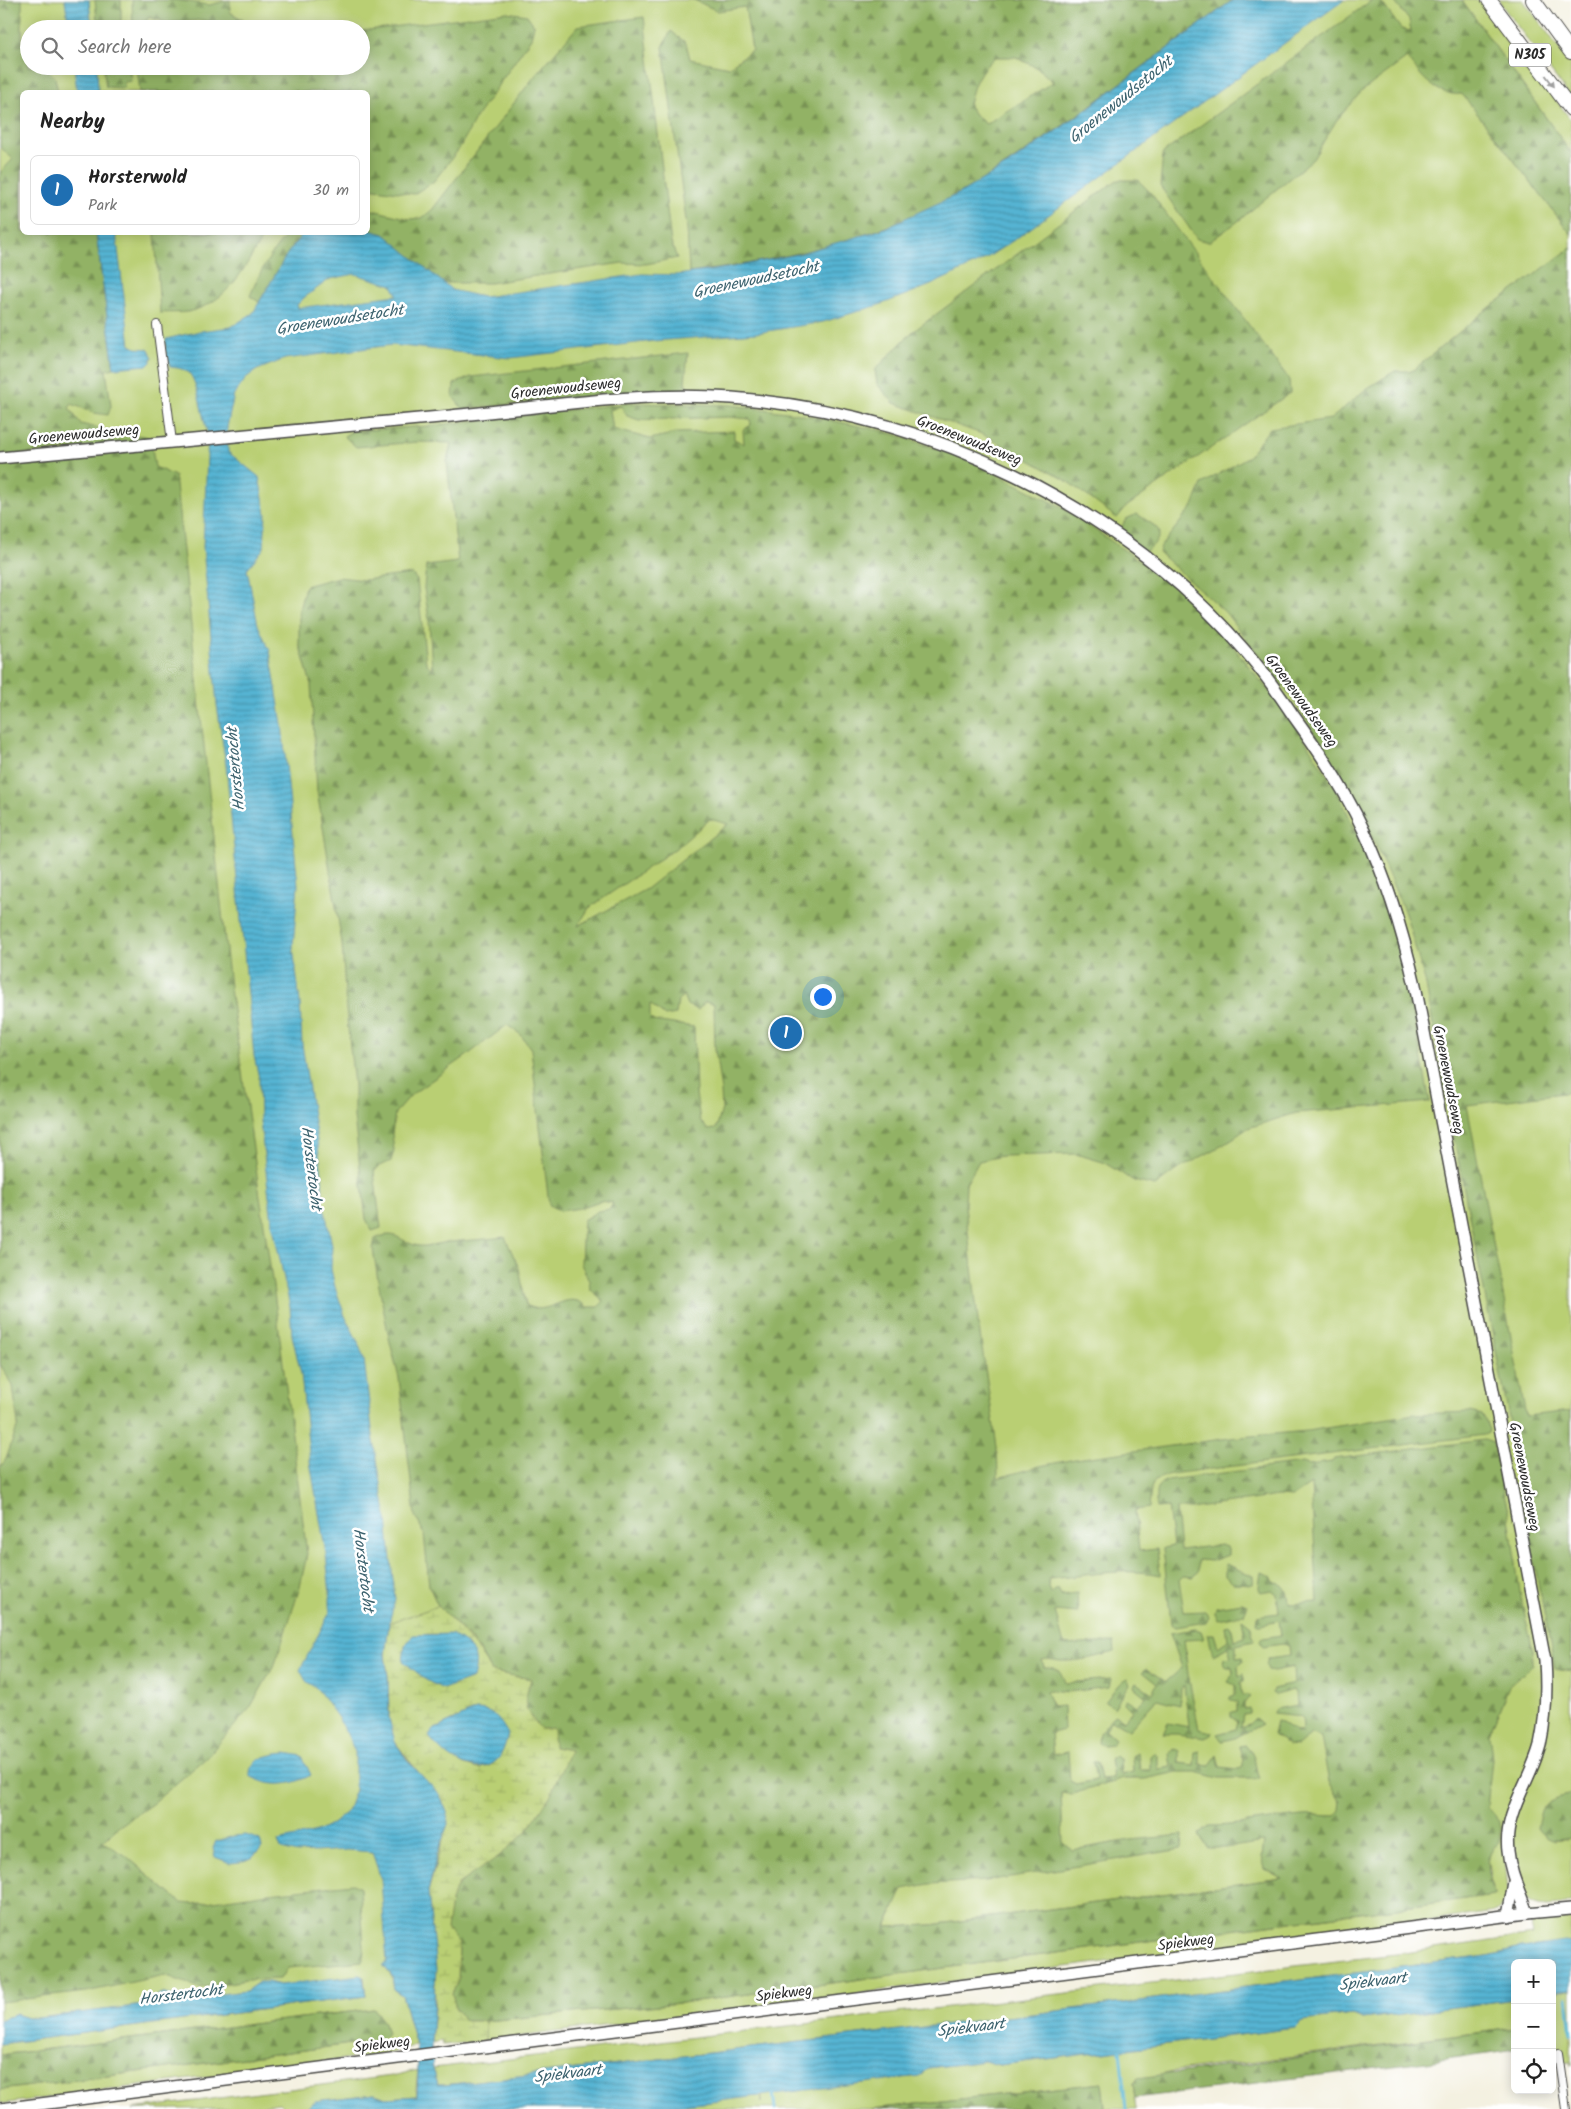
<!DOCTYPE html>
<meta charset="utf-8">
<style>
:root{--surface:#fff;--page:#f6f6f6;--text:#222;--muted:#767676;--line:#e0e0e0;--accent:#1f6fb2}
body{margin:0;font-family:Kalam,sans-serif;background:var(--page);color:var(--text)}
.controls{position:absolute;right:15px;bottom:15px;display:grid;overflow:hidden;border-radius:8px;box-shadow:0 2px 12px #0003}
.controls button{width:45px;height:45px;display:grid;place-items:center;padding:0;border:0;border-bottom:1px solid var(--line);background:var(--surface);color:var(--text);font:25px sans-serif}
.you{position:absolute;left:822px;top:996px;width:18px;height:18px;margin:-12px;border:4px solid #fff;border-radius:50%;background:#1a73e8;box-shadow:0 0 0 8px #1a73e833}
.badge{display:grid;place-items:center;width:32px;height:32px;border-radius:50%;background:var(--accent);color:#fff;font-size:16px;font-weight:700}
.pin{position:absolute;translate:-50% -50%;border:2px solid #fff;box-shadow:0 1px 5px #0006}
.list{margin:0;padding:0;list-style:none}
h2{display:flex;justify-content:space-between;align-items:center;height:65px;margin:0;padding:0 20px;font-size:21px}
h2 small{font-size:16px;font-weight:400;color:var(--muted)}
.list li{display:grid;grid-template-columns:32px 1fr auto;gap:15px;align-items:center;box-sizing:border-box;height:70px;margin:0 10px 10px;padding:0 10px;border:1px solid var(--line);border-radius:8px}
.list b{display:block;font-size:19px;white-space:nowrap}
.list p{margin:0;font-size:16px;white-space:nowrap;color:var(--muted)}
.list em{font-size:16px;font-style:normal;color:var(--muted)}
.icon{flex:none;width:28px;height:28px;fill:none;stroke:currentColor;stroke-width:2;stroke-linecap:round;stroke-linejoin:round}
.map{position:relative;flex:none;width:1571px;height:2109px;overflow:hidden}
.search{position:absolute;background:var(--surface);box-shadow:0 2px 12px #0003;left:20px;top:20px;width:350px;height:55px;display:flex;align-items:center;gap:12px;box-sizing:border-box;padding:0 18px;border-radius:28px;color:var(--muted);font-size:19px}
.panel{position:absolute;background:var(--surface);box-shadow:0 2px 12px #0003;left:20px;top:90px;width:350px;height:145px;border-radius:8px}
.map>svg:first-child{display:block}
</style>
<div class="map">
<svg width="1571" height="2109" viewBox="0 0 1571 2109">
<defs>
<pattern id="forest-firs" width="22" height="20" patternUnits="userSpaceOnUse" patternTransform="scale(1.25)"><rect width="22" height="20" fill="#92b265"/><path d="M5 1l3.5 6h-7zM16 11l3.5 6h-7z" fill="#779153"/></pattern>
<pattern id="wetland-marsh" width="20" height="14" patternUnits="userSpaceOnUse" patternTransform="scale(1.25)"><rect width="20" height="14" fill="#b9cf73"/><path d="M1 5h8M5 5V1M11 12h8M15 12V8" fill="none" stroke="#9fb264"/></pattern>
<pattern id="water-rules" width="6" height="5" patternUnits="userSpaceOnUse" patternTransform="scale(1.25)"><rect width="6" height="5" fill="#55b4d3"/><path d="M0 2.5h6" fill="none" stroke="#4793ab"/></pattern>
</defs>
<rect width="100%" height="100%" fill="#fff"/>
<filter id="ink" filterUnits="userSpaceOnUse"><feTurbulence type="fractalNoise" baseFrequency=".02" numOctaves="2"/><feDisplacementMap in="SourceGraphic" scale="10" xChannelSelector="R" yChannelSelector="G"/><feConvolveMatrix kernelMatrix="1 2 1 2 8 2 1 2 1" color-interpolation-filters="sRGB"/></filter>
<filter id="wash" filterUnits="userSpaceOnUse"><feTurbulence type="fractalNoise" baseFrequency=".0096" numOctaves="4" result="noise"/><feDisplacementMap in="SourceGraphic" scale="20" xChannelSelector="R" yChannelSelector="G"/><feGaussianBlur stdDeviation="1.12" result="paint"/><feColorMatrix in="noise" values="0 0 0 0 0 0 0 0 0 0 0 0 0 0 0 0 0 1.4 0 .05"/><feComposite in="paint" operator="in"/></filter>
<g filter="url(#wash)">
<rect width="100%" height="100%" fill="#f4f1e1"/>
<g fill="#b9cf73" stroke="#727d4f" fill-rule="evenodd">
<path d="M0,0H1417L1571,212V1834L1554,1841L1571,1838V1903C1556,1905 1539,1910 1527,1899L1514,1845L1504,1846L1508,1891L1505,1905L1496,1912L485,2041V2021L681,2003L1494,1895L1488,1858L1491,1848L1269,1871L1283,1878L931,1925L886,1927L893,1912L384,1966L392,1977L394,1990L402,1995L416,2046L396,2049L395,2052L352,2058L0,2104V2090L381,2040L374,2009L0,2055V2044L366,1996L364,1977L280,1985L268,1982H259L246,1991L181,1999L165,1994H159L151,2002L144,2005L38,2018H28L16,2014L0,2020ZM29,29H361V66H29ZM22,92H368V232H22Z"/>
<path d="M1462,0H1482L1571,120V153Z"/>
<path d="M1498,0H1523L1571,64V98Z"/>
<path d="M1571,1915V1943L1522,1948L1487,1956L1115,2004L444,2085H438L433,2068L1405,1953L1533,1935L1530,1919Z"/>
<path d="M1571,1990V2067L1570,2063L1562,2064L1561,2050L1555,2047L1552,2024V1993Z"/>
<path d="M1515,1999V2028L1176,2071L1133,2083L1136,2109H1105L1102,2083L872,2109H655L761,2095L762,2103V2094L918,2076L928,2068L984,2061L999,2065L1295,2028L1302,2021L1353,2015L1363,2019Z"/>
<path d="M418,2070L416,2088L417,2096L386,2098L375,2094L315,2101L307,2108L285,2109L279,2103L233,2109H133L392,2076Z"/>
</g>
<g fill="url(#forest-firs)" stroke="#5e6e48" fill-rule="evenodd">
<path d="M0,0H22V42L29,48V66H45L55,78L58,92H22V232L96,233L114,368L106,370L111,406L108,415L94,413L72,404L69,408L81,424L117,433L144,436L148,437V442L0,456V173L13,159L0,147Z"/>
<path d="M95,0H121V29H98Z"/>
<path d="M132,0H176L209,5L230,0V12L243,20L245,29H222L221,24L203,20L169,23L149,17L141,29H133Z"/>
<path d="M694,0H1233C1183,37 1133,74 1083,111C1030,149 977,188 916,215C844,246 767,262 689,273L687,228L663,47L671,31L686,43L690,59L729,67L752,50L745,7L718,11ZM995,57H1016L1039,69L1053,82L986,124L976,116L969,106C973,83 978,73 995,57Z"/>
<path d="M1372,0H1380L1401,29L1411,31L1409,20L1393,0H1462L1571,153V234L1462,94C1436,97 1421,76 1407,58L1362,91L1336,121L1313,159L1237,222L1209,242L1197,239L1160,186L1163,153Z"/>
<path d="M507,12L527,15L534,25L531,38L477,116L459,149L434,181L414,194L368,188V92H140L137,66H361V31Z"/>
<path d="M644,17L671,243L677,258L646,264L622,263L490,283H442L384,234L368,230V209L410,219L422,218L432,210L534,77L578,26Z"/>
<path d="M103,66H129L131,81L124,82V88L106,87Z"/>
<path d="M1117,180H1138L1150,192L1289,379L1290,393L1126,507L1117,518L1064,479L982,434L894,403L877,384L875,370L911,333Z"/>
<path d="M155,233V232L265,233C247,263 232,298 195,310C185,314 171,312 160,313Z"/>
<path d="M289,233H307L303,234L259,302L250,296C259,273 272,250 289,233Z"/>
<path d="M1571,248V1092L1467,1105L1526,1416L1571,1411V1671L1555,1668L1512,1451L1509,1417L1448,1108L1426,985L1406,915L1360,809L1294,700L1225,612L1159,553L1161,546L1193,506L1202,484L1249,456L1270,428L1331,419L1366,389L1395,371H1412L1485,311Z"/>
<path d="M688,353L685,382L689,390L605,395L463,409L453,397L454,384L471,377Z"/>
<path d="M629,403L731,405L794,413L884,431L965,458L1060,506L1169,581L1210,618L1292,720L1336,789L1376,873L1392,925L1404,966L1430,1102L1296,1113L1248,1128L1223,1145L1175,1171L1155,1186L1134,1181L1103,1162L1076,1154L1002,1156L979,1161L966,1184L965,1205L978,1321L997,1447L998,1478L1040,1466L1075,1459L1230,1438L1307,1431L1415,1414L1469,1412L1483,1415L1489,1430L1488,1433L1484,1435L1170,1474L1155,1480L1151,1488L1149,1508L1135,1510L1139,1551L1157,1549L1160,1575C1124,1567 1085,1576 1049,1579L1048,1587L1050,1593L1058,1589L1061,1595L1077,1593L1078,1613L1055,1611L1064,1645L1114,1642L1115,1652C1098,1656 1079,1662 1062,1661C1055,1661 1050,1658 1042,1660L1044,1667C1058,1667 1061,1671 1065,1683L1111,1679L1109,1687L1068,1692L1050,1690L1046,1692L1053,1707L1063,1706L1064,1730L1051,1733L1053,1755L1068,1752L1070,1781L1076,1784L1096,1780L1093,1762H1097L1101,1779L1113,1778L1110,1759L1114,1756L1120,1759L1121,1775L1133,1772L1132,1756L1138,1752L1140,1770H1150V1756L1155,1753L1158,1755V1769L1171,1767L1169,1754L1173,1748L1179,1751V1763L1194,1765L1195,1752L1200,1751V1764L1210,1765L1217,1755L1220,1767L1239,1769L1243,1767V1761L1239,1746L1246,1745C1258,1759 1253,1763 1259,1778H1219L1196,1772H1177L1145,1779H1124L1072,1794L1061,1793L1063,1842L1072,1850L1130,1840L1183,1835L1182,1849L986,1881L929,1884L903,1889L886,1927L931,1925L1282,1878L1265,1869L1262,1857L1264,1842L1225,1848H1207L1199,1834L1209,1826C1252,1826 1293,1812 1335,1816L1340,1810L1341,1801L1329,1783L1321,1737L1311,1734L1298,1746L1289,1745L1273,1735L1276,1722C1285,1723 1290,1729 1299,1732L1303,1728L1302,1717L1273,1714L1276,1709L1297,1705L1296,1692L1293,1690L1275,1695L1272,1693L1273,1689L1294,1684L1293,1667L1274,1671L1268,1670L1266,1665L1268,1659L1290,1656L1289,1646L1282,1644L1263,1647L1260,1641L1262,1638L1281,1635L1279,1621L1260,1625L1256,1623L1257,1616L1279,1613L1277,1594L1272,1590L1260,1592L1259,1587L1261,1572L1271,1576L1274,1582C1287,1584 1288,1592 1289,1604L1318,1602L1311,1484L1292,1497L1278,1496L1190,1509H1176L1180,1550L1221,1545L1228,1548V1555L1212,1561L1198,1560V1571L1193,1577L1183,1576L1179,1580L1184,1612L1205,1611L1209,1616L1206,1622L1176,1627L1171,1624L1163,1548L1173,1546L1168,1507L1157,1508C1155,1495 1154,1484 1168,1480L1303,1463L1308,1465L1332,1462L1334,1459L1484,1440L1493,1443L1497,1467L1508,1511L1521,1599L1533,1650V1665L1509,1686L1489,1734L1492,1758L1487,1808C1501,1815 1500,1827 1500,1841C1481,1857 1490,1874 1494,1895L681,2003L485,2021H465L456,2009L452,1993L458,1981L459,1945L447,1929C451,1901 448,1890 473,1873L570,1750L554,1747L529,1716L524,1703L531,1679L492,1672L481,1653L466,1633L438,1606L429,1586L424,1533L415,1516L399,1378L389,1338L379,1286L373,1249L375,1239C397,1228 400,1243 419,1246C427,1247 434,1244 442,1243C463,1240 484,1240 505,1237L519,1268L526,1305C549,1319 567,1287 587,1307H598L604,1301L590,1289L589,1280L581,1264L583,1220L598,1211L610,1209L613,1203L600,1201L580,1208L560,1211L549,1205L531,1049L520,1034L507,1025L465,1057L412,1094L395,1113L392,1134L394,1150L391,1161L379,1166L374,1172L381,1228L372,1231L366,1219L354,1117V1085L346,1009L342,943L317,791L311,684L299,643V611L305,586L338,577L364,580L412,574L417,580L426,663L432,669L429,619L424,588L426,566L458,562L447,462L451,443L418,442L356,447L344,436L353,431L429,426ZM621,406L627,416L639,420L729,417L750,419L751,425L743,430L744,444L734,439V431L677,433L650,439L613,429L610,410ZM710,819L728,824L646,889L578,926L589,908L679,846ZM683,995L687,1005L698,1010L705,1002L714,1004L715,1049L721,1091L722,1109L716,1129L708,1130L700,1120L696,1094L694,1027L653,1021L650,1017V1004L665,1016L676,1014L678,1001Z"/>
<path d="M152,448L155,467L175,476L231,996L276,1307L307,1554L300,1587L275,1664L250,1708L206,1758L152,1804L118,1827L103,1842L125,1855L181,1903L193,1904L269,1893L353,1884L360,1888L364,1948L363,1961L288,1968L280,1979L246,1980L199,1988L165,1975L86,1992L0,2002V1468L6,1459L18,1425L13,1386L0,1364V464Z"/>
<path d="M1137,514L1155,526L1160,532C1158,542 1151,548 1143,553L1127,541V536L1121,528L1126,519Z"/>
<path d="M1225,1564C1236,1567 1242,1573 1254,1575L1253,1584L1233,1583L1225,1576Z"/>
<path d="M1242,1603L1248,1605L1244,1614L1218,1619L1215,1613L1216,1607Z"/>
<path d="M1242,1619L1251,1626L1254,1641L1236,1645V1658L1242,1657L1243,1662L1238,1666L1239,1676L1244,1674V1682L1240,1683L1242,1696L1248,1695L1251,1697L1244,1703V1710L1249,1709V1714L1243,1715L1241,1727L1249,1724L1255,1718L1262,1724L1235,1738L1222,1741L1217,1734L1236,1729L1238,1721L1231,1717V1712L1237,1711V1703L1230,1700V1697L1235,1695V1685L1228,1682L1233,1674L1232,1667H1226L1224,1663L1225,1658L1231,1657L1228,1647L1213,1655L1208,1634H1214L1218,1647L1228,1640L1226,1626L1231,1625L1234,1641L1245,1637Z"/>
<path d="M1196,1629L1201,1631L1204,1639L1184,1640L1188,1674L1199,1729L1212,1732L1211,1735L1205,1738L1178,1734H1163L1168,1723L1189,1727L1184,1685L1181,1689L1180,1705L1157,1699L1129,1730L1112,1720L1105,1730L1115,1739L1112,1745L1104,1746L1098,1743L1099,1733L1115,1714L1123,1721L1132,1711L1124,1703L1126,1699L1137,1706L1146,1697L1134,1687L1137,1683L1152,1693L1157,1684L1142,1672L1146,1668L1166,1682L1182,1668L1170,1633Z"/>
<path d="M1127,1678L1130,1684L1114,1708L1105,1702C1112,1694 1118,1682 1127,1678Z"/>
<path d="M1571,1794V1838C1554,1841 1548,1843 1537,1828C1543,1800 1544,1802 1571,1794Z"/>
<path d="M374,2009L383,2021L387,2033L381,2040L0,2090V2055Z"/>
<path d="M1515,2028V2049L1426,2062L1135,2098L1133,2083L1138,2078Z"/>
<path d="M1102,2083L1105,2107L1104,2109H1073L1072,2107L1067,2109H872Z"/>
</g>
<path fill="url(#wetland-marsh)" stroke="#727d4f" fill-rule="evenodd" d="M438,1606C459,1627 477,1646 492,1672L531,1679C523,1706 522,1707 541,1729L553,1728L554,1747L570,1750L550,1796L527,1831L499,1856L458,1884L451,1901L447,1929L459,1944L458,1981L452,1993L456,2009L465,2021H485V2041L443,2045L442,2041L431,2043L435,1998L428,1892L444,1835L422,1777L395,1742L391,1730L389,1718L388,1676L385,1655L389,1623ZM476,1710L489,1766L477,1769L462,1764L435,1729Z"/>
<g fill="url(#water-rules)" stroke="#40707f" fill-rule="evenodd">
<path d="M65,0H89L92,29H69Z"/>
<path d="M1233,0H1344L1017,238L982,261L931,285L882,304L823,322L756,333L654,341L510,358L392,345L285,359L257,370L247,377L234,395L227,427L228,452L259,477L266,514L264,548L247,569L258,625L270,651L282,724L298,885L293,947L300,1002L302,1044L322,1173L323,1201L332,1245L331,1269L335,1287L345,1316L357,1340L364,1359L372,1429L387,1519L395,1600L389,1623L385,1655L388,1676L389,1718L395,1742L408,1761L440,1795L447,1812L448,1824L437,1854L428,1892L436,1969L431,2043L433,2068L438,2085H444L1115,2004L1487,1956L1522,1948L1565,1942L1571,1943V1990L1552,1993V1963H1515V1999L1363,2019L1353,2015L1302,2021L1295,2028L999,2065L984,2061L928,2068L919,2076L655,2109H297L307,2108L315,2101L375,2094L386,2098L417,2096L418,2070L416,2046L402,1995L394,1990L392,1976L383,1965L387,1963L381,1879L372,1852L347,1850L297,1853L281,1849L278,1841L317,1832L334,1823L347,1811L355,1790V1752L347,1734L338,1718L319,1691L306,1681L300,1670L330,1612V1595L326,1554L310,1462L301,1374L292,1335L290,1307L272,1222L260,1121L259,1078L254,1056L226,765L217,705L203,547L208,435C203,421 198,382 189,373C183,368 177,368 170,367L165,350L166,339L200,331L231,327L253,313L287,254L303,233H307L368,232V230L384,234L452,290L483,297L642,274L677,275L728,268L798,254L880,230L960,193L1007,165L1069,122ZM355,274L392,285L397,295L298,308L297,305L305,297L330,279Z"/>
<path d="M74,66H97L98,92H77Z"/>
<path d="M96,233H116L130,345L136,348L149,349L153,358H151V362L148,365L114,368Z"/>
<path d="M451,1634C472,1647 480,1653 473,1678L443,1689L426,1680L403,1661L405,1646L413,1635Z"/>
<path d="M476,1710C493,1710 500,1720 508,1734C506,1742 503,1753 498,1759C478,1781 441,1755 429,1736L435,1729Z"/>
<path d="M286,1753L302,1756L311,1775C291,1786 271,1788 250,1776C248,1758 272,1754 286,1753Z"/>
<path d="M246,1835L260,1840L262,1848L252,1858L240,1862L230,1863L215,1857L213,1848L216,1841L234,1836Z"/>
<path d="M360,1975L363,1976L366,1996L0,2044V2020L16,2014L28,2018H38L144,2005L151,2002L159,1994H165L181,1999L246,1991L259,1982H268L280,1985Z"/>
</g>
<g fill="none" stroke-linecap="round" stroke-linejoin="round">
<g stroke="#55b4d3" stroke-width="3">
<path d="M1567,1998L1571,2033"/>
<path d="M1120,2050L1126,2109"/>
<path d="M773,2093L775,2109"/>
</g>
</g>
</g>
<g filter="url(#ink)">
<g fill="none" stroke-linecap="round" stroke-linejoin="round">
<g stroke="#494946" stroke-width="10">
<g id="street">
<path d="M157,325L172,442"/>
<path d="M1558,2053L1566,2109"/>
</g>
</g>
<g stroke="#494946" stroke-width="14">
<g id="secondary">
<path d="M0,458C150,444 301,430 451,416C544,407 639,391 732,398C928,413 1118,503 1247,653C1264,673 1279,694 1293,715C1320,752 1345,790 1364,831C1387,880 1403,933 1415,985L1545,1661C1547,1689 1546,1717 1540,1745C1531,1780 1503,1814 1508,1851C1510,1874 1520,1892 1527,1913"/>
<path d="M1508,1916L1514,1882"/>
<path d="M1,2109L1527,1913L1571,1909"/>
</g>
</g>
<g stroke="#494946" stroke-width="16">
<g id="highway">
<path d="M1489,0L1571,109"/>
<path d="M1533,0L1571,52"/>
</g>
</g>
<use href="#street" stroke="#fff" stroke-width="8"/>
<use href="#secondary" stroke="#fff" stroke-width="11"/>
<use href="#highway" stroke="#fff" stroke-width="14"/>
</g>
<defs><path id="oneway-solid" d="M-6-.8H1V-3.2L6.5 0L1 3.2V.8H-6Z" transform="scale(1.25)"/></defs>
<use fill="#a0a0a0" href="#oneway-solid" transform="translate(1550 81) rotate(53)"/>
</g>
<g text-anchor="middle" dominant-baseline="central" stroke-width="5" stroke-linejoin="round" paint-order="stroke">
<rect fill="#fff" stroke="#6b6b6b" stroke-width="1" x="1509" y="43.5" width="42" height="23" rx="4"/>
<g font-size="14" font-weight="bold" fill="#2b2b2b">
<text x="1530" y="55">N305</text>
</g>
<g font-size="15" fill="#2b2b2b" stroke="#fff">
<text transform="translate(566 389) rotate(-6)">Groenewoudseweg</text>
<text transform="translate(84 435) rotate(-5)">Groenewoudseweg</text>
<text transform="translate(969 441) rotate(22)">Groenewoudseweg</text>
<text transform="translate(1301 701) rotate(54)">Groenewoudseweg</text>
<text transform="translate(1448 1080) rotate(79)">Groenewoudseweg</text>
<text transform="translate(1524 1477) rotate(79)">Groenewoudseweg</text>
<text transform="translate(1186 1943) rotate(-7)">Spiekweg</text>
<text transform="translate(784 1994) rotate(-7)">Spiekweg</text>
<text transform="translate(382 2045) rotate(-7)">Spiekweg</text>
</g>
<g font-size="16" font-style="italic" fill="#3c626e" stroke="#fff">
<text transform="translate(1121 100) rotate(-39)">Groenewoudsetocht</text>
<text transform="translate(756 280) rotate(-12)">Groenewoudsetocht</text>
<text transform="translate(340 320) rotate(-9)">Groenewoudsetocht</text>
<text transform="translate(236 769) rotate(-95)">Horstertocht</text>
<text transform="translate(311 1168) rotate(83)">Horstertocht</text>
<text transform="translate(363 1570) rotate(83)">Horstertocht</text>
<text transform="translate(1373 1982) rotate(-7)">Spiekvaart</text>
<text transform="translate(181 1995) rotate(-7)">Horstertocht</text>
<text transform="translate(971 2028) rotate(-7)">Spiekvaart</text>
<text transform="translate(568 2074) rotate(-7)">Spiekvaart</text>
</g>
</g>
</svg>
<div class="controls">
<button>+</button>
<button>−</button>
<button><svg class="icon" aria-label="locate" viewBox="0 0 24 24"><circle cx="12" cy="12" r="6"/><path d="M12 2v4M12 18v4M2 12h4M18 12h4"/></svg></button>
</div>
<div class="you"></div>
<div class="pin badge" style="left:786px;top:1033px">1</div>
<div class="search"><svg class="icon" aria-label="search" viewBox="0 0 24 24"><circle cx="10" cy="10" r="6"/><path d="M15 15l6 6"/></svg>Search here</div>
<section class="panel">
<h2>Nearby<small></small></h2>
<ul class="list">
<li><span class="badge">1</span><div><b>Horsterwold</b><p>Park</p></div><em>30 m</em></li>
</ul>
</section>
</div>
